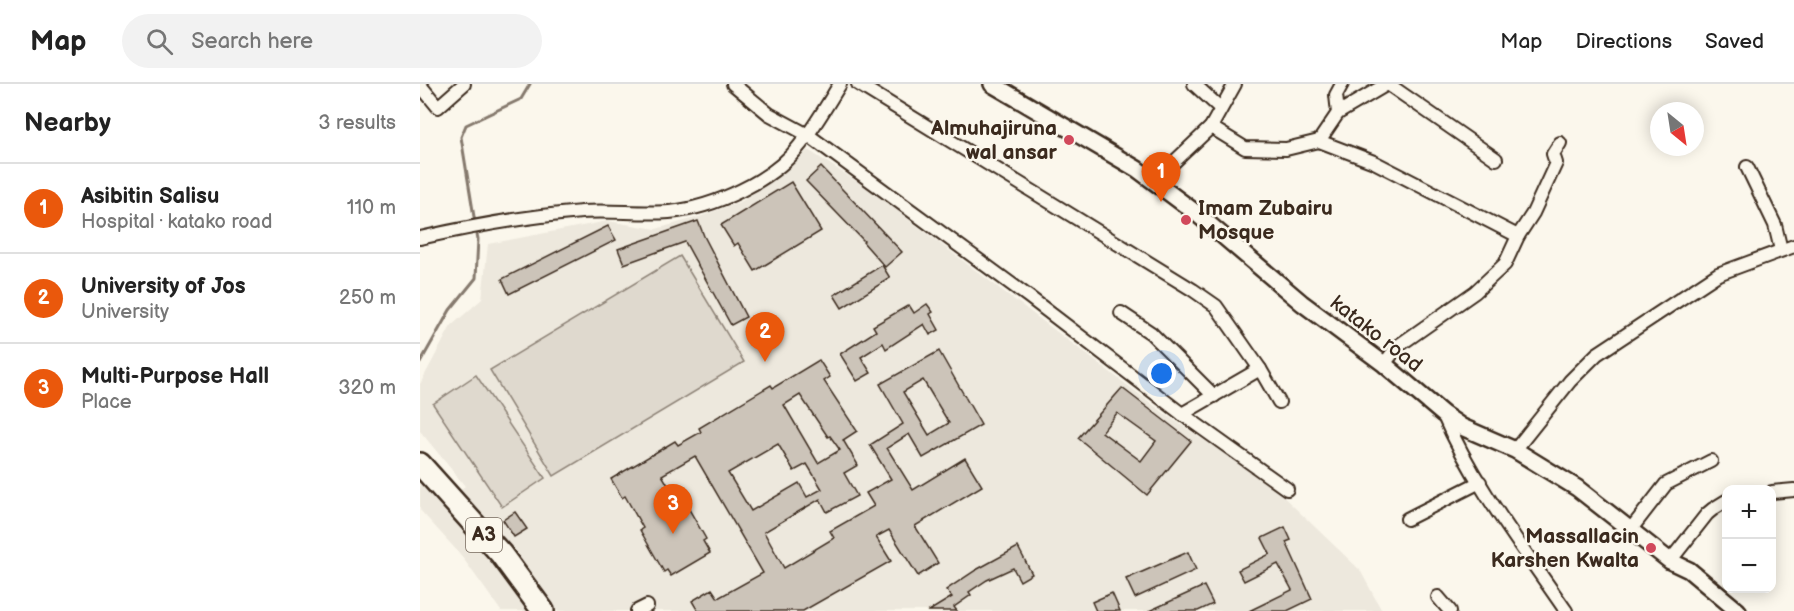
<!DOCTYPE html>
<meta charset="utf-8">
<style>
:root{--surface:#fff;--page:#f2f2f2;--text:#222;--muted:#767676;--line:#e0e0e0;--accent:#ea580c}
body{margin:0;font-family:"Balsamiq Sans",sans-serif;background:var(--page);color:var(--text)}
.controls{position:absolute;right:18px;bottom:18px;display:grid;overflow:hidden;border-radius:12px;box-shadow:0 3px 15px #0003}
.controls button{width:54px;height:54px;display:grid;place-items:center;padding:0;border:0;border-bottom:2px solid var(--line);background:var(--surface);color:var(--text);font:30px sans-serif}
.compass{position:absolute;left:1230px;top:18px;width:54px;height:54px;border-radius:50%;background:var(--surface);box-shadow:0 3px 15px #0003;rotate:150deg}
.you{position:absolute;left:742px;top:290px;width:21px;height:21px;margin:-15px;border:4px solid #fff;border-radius:50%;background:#1a73e8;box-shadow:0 0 0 9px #1a73e833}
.badge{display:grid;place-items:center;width:39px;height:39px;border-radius:50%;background:var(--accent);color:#fff;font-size:20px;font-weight:700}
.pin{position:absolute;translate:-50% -50px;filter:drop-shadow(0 2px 3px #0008)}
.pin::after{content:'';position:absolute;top:32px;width:21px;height:18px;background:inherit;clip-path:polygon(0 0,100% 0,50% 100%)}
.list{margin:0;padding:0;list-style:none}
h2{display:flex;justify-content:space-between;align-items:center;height:78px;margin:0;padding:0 24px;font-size:26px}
h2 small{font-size:20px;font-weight:400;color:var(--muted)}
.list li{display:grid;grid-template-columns:39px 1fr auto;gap:18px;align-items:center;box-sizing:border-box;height:90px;padding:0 24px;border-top:2px solid var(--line)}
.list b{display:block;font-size:22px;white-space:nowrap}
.list p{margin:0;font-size:20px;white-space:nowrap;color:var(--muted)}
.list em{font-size:20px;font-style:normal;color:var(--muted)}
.icon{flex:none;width:33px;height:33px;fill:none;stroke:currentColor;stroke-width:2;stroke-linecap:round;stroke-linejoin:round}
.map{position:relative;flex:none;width:1374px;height:527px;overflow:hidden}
header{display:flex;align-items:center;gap:36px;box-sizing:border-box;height:84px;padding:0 30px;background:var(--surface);border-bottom:2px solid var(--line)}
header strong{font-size:28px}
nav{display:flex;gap:33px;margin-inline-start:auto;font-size:21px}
.search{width:420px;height:54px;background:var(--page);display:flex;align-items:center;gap:15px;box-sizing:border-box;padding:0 21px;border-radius:33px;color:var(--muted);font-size:22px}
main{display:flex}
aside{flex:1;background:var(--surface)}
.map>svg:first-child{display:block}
</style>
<header>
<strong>Map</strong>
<div class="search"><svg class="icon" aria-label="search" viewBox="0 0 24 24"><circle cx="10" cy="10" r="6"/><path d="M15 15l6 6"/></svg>Search here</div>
<nav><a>Map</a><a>Directions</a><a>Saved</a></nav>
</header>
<main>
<aside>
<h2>Nearby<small>3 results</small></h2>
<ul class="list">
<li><span class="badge">1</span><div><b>Asibitin Salisu</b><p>Hospital · katako road</p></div><em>110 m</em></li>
<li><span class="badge">2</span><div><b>University of Jos</b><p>University</p></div><em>250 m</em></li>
<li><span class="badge">3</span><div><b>Multi-Purpose Hall</b><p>Place</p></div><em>320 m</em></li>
</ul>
</aside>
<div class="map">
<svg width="1374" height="527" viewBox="0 0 1374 527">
<rect width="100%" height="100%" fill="#fbf7ec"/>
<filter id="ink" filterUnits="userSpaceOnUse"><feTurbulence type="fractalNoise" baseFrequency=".0167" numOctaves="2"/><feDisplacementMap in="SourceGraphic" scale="12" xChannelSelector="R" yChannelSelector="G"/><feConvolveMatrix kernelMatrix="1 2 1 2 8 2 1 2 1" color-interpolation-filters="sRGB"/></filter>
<g filter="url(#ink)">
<g fill="#ede8dd">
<path d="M388,66L447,104L748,332L851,401L940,486L962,527H134L40,406L45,402L0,347V300L31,242L62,215L68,160L188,137L236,145L279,133L322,117L357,94Z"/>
<path d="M0,387L118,527H81L40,470L0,426Z"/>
</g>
<g fill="#dfd9ce" stroke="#8d8276" stroke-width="1.5">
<path d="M260,172L324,278L134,392L70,286Z"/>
<path d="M56,291L125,394L82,423L13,320Z"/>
</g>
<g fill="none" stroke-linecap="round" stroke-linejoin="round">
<g stroke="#85796d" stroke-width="3">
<path d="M55,139L41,53L46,41L101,15L110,0"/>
<path d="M0,279L30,226L56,194L58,155L56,145"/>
</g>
</g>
<g fill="#ccc4b9" stroke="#3b2a1e" stroke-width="1.5" fill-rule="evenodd">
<path d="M401,83L482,168L465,183L443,158L444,157L386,97Z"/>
<path d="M371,98L401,147L335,187L318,159L314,162L301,141Z"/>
<path d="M278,137L284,152L326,233L311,241L265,158L204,180L198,165Z"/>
<path d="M188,142L196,156L89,210L82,195Z"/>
<path d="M462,181L470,194L422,224L414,211Z"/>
<path d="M507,220L513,228L510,230L519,246L510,251L504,240L466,265L463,259L441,273L451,289L437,297L420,270L456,247L453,242L489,221L494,229Z"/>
<path d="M519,267L561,341L503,374L489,350L467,364L493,406L545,374L562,402L495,442L518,479L498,492L469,446L456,453L471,477L383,527H278L272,517L292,505L298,514L343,489L275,372L242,391L257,416L262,413L286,455L283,457L290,469L251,492L247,486L244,488L220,446L223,444L205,412L202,414L191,395L255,357L258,361L281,348L279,344L351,301L353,304L399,276L410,293L404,297L437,347L423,356L438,381L424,389L437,412L407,428L400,415L344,448L364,484L414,454L410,447L454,422L446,409L471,395L450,361L483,340L460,300ZM503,296L529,339L509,351L483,308ZM380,311L408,353L410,352L420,366L398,379L364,321ZM358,360L374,387L387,380L402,405L387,413L379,399L331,427L308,389Z"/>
<path d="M702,304L771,357L727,411L658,354ZM697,329L736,357L721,377L682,348Z"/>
<path d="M95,428L107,445L94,453L83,436Z"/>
<path d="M865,443L871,456L866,458L892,515L867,527H829L872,506L858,480L824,497L818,486L850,470L842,454Z"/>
<path d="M598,463L612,490L600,497L593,484L567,496L549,508L551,511L534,523L537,527H509L532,513L526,506L556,486Z"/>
<path d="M768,468L776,486L715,514L706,495Z"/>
<path d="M784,502L793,520L778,527H729Z"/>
<path d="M692,509L700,527H676L672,518Z"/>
</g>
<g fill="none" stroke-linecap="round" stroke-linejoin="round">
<g stroke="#3b2a1e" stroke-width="16">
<g id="minor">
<path d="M313,0L349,30L388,51L609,213L762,330L867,405"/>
<path d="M438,0L773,206L796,222L840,285L859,318"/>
<path d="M774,0L800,24"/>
<path d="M968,0L1076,75"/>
<path d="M0,1L18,23L44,0"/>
<path d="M918,29L916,11L922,0"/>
<path d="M791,43L825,64L866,65L899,57L918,29L967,0"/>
<path d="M899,57L954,78L1098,152"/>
<path d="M1327,83L1355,141L1361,166"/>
<path d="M734,97L791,43L815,0"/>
<path d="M0,154C53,142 108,132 162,128C191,126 220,130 249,128C293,124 353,97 380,61C395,42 407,21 420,0"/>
<path d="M701,229L731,249L794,312"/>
<path d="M964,280L978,262L1055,208L1085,180L1098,152L1113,129L1136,79L1133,70L1140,59"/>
<path d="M762,330L840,285"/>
<path d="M1023,330C1053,400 1103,464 1146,527"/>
<path d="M1095,366L1150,297L1177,270L1298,190L1374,162"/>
<path d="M1352,408L1374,406"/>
<path d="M987,435L1060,398"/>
<path d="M1211,445L1246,400L1291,377"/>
<path d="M1250,477L1287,430L1293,425L1306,417"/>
<path d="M1018,513L1030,527"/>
<path d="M217,527L227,522"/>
</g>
</g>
<g stroke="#3b2a1e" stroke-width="20">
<path id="tertiary" d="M572,0L717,85L776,129L882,219L964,280L1023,330L1042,343L1095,366L1157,404L1250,477L1269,486L1318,527"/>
</g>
<g stroke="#3b2a1e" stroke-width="26">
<path id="trunk" d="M0,380L81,470L123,527"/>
</g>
<use href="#minor" stroke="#fbf7ec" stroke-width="12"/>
<use href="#tertiary" stroke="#fbf7ec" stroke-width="15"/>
<use href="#trunk" stroke="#fbf7ec" stroke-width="21"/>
</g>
</g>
<g fill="#d1495b" stroke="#fbf7ec" stroke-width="2">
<circle cx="649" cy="56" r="6"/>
<circle cx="766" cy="136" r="6"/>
<circle cx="1231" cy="464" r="6"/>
</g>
<g text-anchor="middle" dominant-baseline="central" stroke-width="5" stroke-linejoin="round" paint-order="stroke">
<rect fill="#fbf7ec" stroke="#75685c" stroke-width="1.5" x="46" y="434" width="36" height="34" rx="4.5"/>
<g font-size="20" font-weight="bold" fill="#3b2a1e">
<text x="64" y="451">A3</text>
</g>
<g font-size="21" font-weight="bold" fill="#3b2a1e" stroke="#fbf7ec" text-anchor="end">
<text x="637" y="44">Almuhajiruna<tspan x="637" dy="24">wal ansar</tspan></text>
<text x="778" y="124" text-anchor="start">Imam Zubairu<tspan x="778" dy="24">Mosque</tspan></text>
<text x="1219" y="452">Massallacin<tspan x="1219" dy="24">Karshen Kwalta</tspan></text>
</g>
<g font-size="21" fill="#3b2a1e" stroke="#fbf7ec">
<text transform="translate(956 250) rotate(38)">katako road</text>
</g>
</g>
</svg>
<div class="controls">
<button>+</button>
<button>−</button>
</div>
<svg class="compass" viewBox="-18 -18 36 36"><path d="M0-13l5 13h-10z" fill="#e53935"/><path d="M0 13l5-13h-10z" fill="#767676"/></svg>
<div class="you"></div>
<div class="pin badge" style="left:741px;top:118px">1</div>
<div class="pin badge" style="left:345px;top:278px">2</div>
<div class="pin badge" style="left:253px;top:450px">3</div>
</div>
</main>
